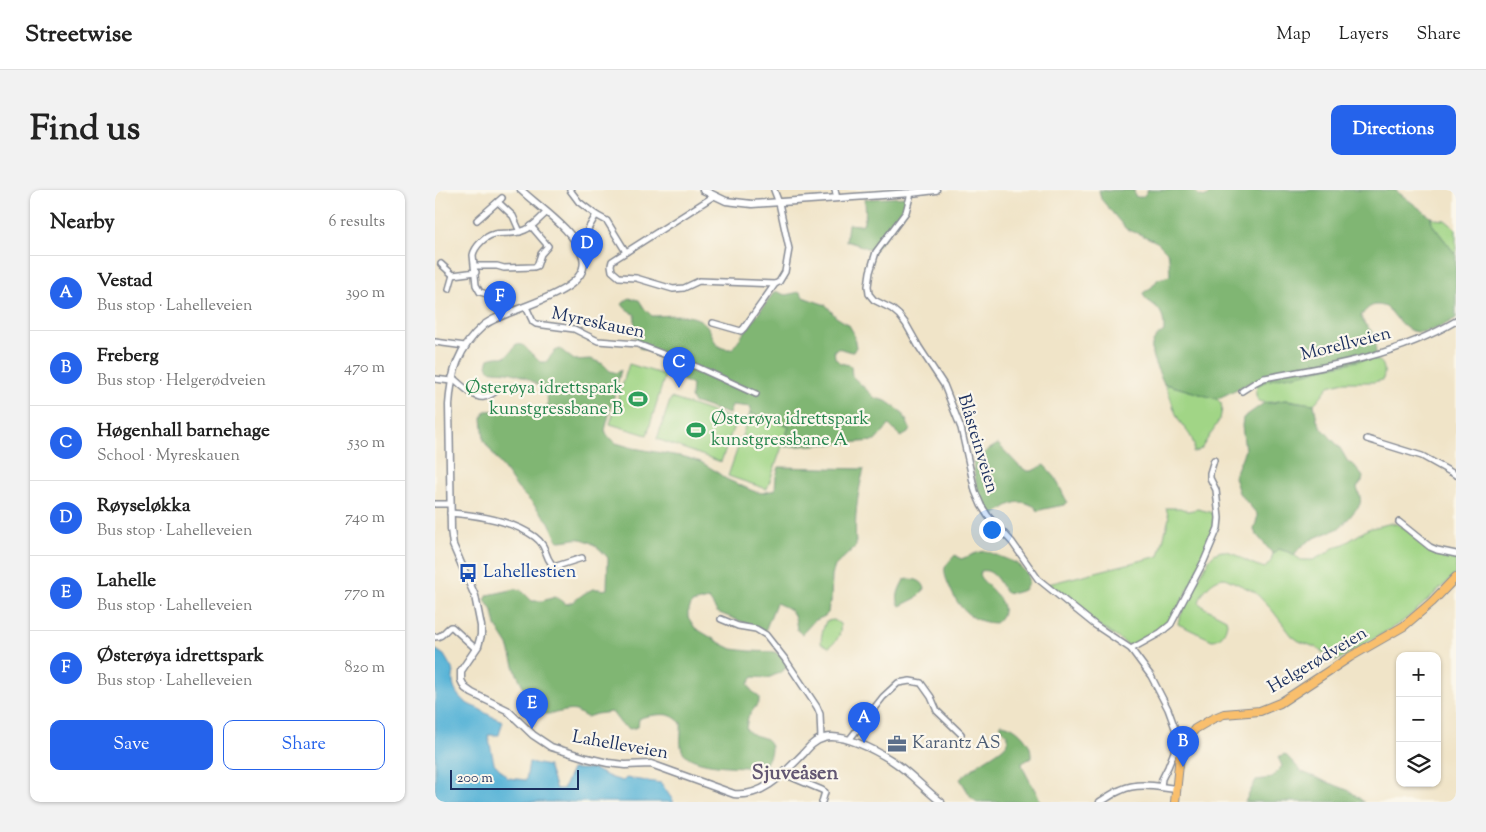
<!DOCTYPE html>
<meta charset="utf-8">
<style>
:root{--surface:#fff;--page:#f2f2f2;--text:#222;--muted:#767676;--line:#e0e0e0;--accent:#2563eb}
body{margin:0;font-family:"Sorts Mill Goudy",serif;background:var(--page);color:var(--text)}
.controls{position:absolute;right:15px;bottom:15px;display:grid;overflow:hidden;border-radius:10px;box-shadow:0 1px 4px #0004}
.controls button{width:45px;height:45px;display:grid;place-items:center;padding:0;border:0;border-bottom:1px solid var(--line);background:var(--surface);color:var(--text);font:25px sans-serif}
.scale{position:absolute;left:15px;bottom:12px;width:129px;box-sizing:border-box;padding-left:5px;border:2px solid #1b2f5e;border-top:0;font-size:14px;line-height:18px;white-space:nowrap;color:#1b2f5e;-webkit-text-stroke:4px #fbf7ec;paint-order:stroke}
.you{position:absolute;left:556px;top:339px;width:18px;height:18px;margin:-12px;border:4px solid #fff;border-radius:50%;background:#1a73e8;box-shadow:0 0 0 8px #1a73e833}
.badge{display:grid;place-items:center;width:32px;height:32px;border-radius:50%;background:var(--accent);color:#fff;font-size:16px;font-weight:700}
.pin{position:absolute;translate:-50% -41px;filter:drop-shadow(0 1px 2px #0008)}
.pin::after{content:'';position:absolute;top:26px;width:18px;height:15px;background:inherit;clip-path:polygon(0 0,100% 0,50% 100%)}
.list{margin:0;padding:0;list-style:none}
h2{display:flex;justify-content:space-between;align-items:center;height:65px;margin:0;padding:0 20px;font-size:21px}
h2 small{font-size:16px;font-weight:400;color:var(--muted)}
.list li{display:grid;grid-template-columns:32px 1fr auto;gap:15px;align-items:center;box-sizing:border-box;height:75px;padding:0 20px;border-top:1px solid var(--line)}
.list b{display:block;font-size:19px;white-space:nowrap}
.list p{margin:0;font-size:16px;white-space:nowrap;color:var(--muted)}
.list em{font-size:16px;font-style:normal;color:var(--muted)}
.actions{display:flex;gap:10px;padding:15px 20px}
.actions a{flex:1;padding:11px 0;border:1px solid var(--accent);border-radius:10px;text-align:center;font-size:18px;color:var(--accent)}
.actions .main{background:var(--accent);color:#fff}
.icon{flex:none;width:28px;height:28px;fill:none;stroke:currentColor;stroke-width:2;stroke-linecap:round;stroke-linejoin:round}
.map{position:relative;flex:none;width:1021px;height:612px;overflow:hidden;border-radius:10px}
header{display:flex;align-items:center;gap:30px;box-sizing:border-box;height:70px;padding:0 25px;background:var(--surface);border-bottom:1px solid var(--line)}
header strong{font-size:24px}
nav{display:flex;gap:28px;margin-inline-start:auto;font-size:18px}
.intro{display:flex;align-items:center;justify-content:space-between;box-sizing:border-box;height:120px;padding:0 30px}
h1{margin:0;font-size:35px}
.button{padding:12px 22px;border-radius:10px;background:var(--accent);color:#fff;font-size:18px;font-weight:700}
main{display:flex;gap:30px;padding:0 30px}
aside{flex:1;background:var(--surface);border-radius:10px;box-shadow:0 1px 4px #0004}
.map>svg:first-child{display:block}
</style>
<header>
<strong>Streetwise</strong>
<nav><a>Map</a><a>Layers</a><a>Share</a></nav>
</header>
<div class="intro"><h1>Find us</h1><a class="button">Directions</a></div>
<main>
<aside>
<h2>Nearby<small>6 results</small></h2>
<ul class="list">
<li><span class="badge">A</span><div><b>Vestad</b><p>Bus stop · Lahelleveien</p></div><em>390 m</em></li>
<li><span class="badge">B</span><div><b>Freberg</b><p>Bus stop · Helgerødveien</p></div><em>470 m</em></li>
<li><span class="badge">C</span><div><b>Høgenhall barnehage</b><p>School · Myreskauen</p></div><em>530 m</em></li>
<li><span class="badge">D</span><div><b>Røyseløkka</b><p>Bus stop · Lahelleveien</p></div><em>740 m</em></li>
<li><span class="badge">E</span><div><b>Lahelle</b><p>Bus stop · Lahelleveien</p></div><em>770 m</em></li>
<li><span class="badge">F</span><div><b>Østerøya idrettspark</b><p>Bus stop · Lahelleveien</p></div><em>820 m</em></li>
</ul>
<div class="actions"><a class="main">Save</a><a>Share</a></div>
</aside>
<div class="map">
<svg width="1021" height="612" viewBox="0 0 1021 612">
<rect width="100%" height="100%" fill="#fbf7ec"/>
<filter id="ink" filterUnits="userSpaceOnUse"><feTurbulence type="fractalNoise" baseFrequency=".02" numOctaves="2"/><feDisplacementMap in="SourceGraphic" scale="10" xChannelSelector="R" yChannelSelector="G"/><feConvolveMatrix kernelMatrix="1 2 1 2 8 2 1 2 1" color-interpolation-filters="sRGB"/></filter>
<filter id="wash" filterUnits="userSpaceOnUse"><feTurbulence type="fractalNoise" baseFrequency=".0096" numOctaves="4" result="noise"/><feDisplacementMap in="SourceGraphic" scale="20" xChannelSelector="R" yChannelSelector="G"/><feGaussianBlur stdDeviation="1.12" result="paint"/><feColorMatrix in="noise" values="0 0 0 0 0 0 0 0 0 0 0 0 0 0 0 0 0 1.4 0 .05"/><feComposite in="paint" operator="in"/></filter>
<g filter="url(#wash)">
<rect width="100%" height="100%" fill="#f0e4c8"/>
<g fill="#a1d586" stroke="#5e8272">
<path d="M996,27L1000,29L1010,30L1021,39V65L997,34Z"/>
<path d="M932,169C949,168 951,177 948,190L938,192H909L894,196C890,201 884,209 879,214C870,214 862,211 854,210C843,209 815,222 822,196L830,191Z"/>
<path d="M194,174L230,185L212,245L175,234Z"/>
<path d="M729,194L734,195L782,209L786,213L787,219L785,229L766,259L758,263C759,259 760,256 758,252C755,242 747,237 743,228C737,217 736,205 729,194Z"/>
<path d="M236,208L301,230L286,272L222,249Z"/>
<path d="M315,223L354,237L332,299L293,286Z"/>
<path d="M731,318H745L753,321L763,319L778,323L782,330L762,381L744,417L732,436L696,457L656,430L613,394L724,366L734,328Z"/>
<path d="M957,333C971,334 979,349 990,357C1000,363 1011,362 1021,367V383L1018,387L984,418L967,432L903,470H898L880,457L864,451L857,446L837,420L820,402L790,388C778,388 766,402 764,413L770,418L791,429L792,433C790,442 787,450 777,450L743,434C743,427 772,371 777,366C780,363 784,361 788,361C796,360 805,368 812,371C817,374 824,376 830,378L836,371L838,364L844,359L856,363L866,370H878L892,363L898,358L909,354L933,339Z"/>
<path d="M399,430L405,434C407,443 402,452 394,457L386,453C386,446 388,438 391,431Z"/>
</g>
<g fill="#80b673" stroke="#4e7268">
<path d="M664,0L674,1L677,0H699L700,6C707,9 709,6 713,0H758L765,6L771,7L778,0H960L996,27L997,34L1021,65V128C1007,137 985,149 970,137C962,131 958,122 951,117C938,112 933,117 926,126L929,133L940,145L941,169C925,166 888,179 871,183C857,187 834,187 822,196L818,191L782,209L734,195L729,194C725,182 710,162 720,149C722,146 726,143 729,141C729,131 728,121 719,115C714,111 710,110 708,103L717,97L723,89L735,86L734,68L732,62L722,52L707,45L691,39L666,9Z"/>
<path d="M473,7L472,17L439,61L424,55L411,51L413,34L424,35L428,34C432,25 430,18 430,9Z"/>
<path d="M340,101L350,105L365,102L368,107L376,110L391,115L401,127L414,135L418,142L421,157L418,162C411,162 406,156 399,160L400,168L405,173L414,175L416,177L417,186L440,208L451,211L468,223L475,239L473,243L466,247L454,235L440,251L350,257L347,255L354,237L315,223L316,217L297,215L294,224L258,212L256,207L257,195L239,186L236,183L238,172L214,160L204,158L205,152C196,146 200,135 200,125L190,118L187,114L194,108L204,110L209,118L217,126C232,126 255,122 268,132C282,143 274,160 297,159Z"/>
<path d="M81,154L88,155L105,172H111L120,161L125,159L139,170L156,169L168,174L175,181L182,183L186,180L170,240L173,247L181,253L198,258L250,267L266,272L279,280L291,289L318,301L327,303L340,300L341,286L344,277L429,279C422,305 419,330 421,356L400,376L397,385L396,412L394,415L393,423L390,426L379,431L367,444L362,440C360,423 359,420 341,413L330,441L282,422L276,412L273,409L257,413L253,422V427L260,438L287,454L297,459L314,461L340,462L347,467L352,476L348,481C343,483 337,487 332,488C328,488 323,487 318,487L313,494L316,500L324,507V512L313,527L311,538C316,546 321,545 329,548C342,554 334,570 328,577C318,580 318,577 310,577C295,576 254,576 247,560C244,552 247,541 246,533C237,524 232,524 220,525C214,526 209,526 204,529L203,537L195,539L186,534L177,522L161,524L152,527C148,526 144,522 141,521C127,518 112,530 100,520L81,482L73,455L61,436L58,422L50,410L53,405L81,399L86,400L97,411H107L120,407L126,410L131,414C140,413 147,403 156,400C162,397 166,401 172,399L173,368C165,358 152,347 139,349C133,350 129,351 123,351L114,332L99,315L83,299L49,251L47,228L50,221L73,220L92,218L102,222L110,221C122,200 90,185 73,182C66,181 61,182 54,180L52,175L54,169C70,163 69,174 81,154Z"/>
<path d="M849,210L879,214L882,230L886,237L905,258L913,272L920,276L928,287L927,291L922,297C923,304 928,309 924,316C917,323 911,334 902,339C884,347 871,348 859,365L856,363L844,359L838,364L821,344L819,340L822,329V324L804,303L799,287L810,260L807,236L808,228L829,213H837Z"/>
<path d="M563,254L584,276L592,281H597L609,275L620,287L632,312L629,315L609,319L603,321C601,317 599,316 594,314C580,308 569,318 558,326H556C544,310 540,292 538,272L553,260Z"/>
<path d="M551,361L581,373L593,384V394L589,400L579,403L570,402C565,393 558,378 546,381L545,387C554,399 582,417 560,433C534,432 522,416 513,393C511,389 509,382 510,378C511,374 517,369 520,365L526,369C535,366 541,362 551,361Z"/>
<path d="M474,389C481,389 488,391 490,399L481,408L465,416C459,408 465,397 469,390Z"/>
<path d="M565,534C577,534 588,544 594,555C596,559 596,564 596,568L587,573C587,580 602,602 606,612H542L536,607L525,589C531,584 536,580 541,576C548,570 571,559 573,551C575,545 566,540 565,534Z"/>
<path d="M850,564L867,582L915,601L929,612H810L821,590L837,588L847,576L843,567Z"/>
</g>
<path fill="#59b4d7" stroke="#3a729a" d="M0,459L9,465L19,482C15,496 22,508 35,515C39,517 43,518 46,520C53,525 60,528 68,531L64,545H53L59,573L73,588L91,590L94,572L113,576L121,599H128L137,579H158L177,588L188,591L191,588L226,593L239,612H0Z"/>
</g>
<g filter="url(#ink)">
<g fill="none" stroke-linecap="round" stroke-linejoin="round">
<g stroke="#868a93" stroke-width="8">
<g id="minor">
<path d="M135,0L144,12L161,25L172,31L191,62"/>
<path d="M400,0L402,8"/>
<path d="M476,3L471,22L441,62L435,82L433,96L434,104L439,110L457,119L464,125L471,134L484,157L509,195L526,238L540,301L546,315L553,326L577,352L603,389L660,435L696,459L716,486L733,519L741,541L739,562L733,577L727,589L726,597"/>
<path d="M279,6L177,71L176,75L177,81L184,87L201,88L238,99L249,98L264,91L340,94L344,92L350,82L354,59L344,13L339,0"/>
<path d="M63,12L78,26L85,42"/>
<path d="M42,30L67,8"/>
<path d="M153,39L161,25"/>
<path d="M6,74L18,85L41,82"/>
<path d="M40,76H62L69,78L99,77L102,76L106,64L113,56L96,36"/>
<path d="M14,99L18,85"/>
<path d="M76,111L45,102L41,95L38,65C39,60 42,56 46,52C61,37 72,48 90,40C98,37 104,29 111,23"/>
<path d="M91,117L98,132L101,134L139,139L163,151L202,154L262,177L321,204"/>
<path d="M278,133L306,141L309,138L340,94"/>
<path d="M0,152L30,156"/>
<path d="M17,187C24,193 39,209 49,207C52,207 57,204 60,202"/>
<path d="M0,189L16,191"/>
<path d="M807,201L821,192L829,188C896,176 961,166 1021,131"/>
<path d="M932,249L987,266L1021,285"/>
<path d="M0,314H15"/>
<path d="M15,323C42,325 78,331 100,347C112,356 109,364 116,373C118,376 119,376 122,376L147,368"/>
<path d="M964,332L995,357L1002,360L1021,364"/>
<path d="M286,429L303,436L321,439L331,445L350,469L382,517L385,524L386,549"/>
<path d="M0,447C8,447 9,441 15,437H17L41,459"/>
<path d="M696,459L725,443L736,434L769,371L783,338L784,328L781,300L775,288V283L779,270"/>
<path d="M414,550L448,507L463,493L475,491L486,493L496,507L502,521L526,544"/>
<path d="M349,584L387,600L390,602L387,612"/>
</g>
</g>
<g stroke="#868a93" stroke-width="9">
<g id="tertiary">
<path d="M86,0C105,18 141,41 148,67C158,105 68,118 48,136C23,158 16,183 14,215L16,339L18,355L40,406L46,436V445L43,456L26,481V490L30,498L37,503L72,520L98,545L116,557L152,568L173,573L190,575L216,574L299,604C329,607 349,583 368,564C374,557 380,550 389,548C408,543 440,560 456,570C475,582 489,599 506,612"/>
<path d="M268,0L291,11L317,14L476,3L501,0"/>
<path d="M665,612C672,608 678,603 686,600C703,592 723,597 741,599"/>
</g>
</g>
<g stroke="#868a93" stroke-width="10">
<path id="primary" d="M740,612L745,565L751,550L760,539L777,529L789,524L825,521L845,513L915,467L969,436L997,412L1021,387"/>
</g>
<use href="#minor" stroke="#fff" stroke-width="5"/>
<use href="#tertiary" stroke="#fff" stroke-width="6"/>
<use href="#primary" stroke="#f9bf6d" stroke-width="8"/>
</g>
</g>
<defs>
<g id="stadium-bare" transform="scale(1.5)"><path d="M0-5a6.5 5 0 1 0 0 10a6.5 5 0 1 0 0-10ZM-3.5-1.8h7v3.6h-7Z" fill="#2e9e5b" stroke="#fbf7ec" stroke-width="2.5" paint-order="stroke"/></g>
<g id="bus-bare" transform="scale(1.5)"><path d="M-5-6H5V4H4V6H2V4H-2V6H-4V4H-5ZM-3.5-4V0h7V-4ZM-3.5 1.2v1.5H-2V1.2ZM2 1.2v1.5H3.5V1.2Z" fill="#1a4fb4" stroke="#fbf7ec" stroke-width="2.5" paint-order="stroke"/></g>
<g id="office-bare" transform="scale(1.5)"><path d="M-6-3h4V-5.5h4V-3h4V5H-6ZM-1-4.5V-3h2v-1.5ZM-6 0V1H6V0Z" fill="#5c6f8a" stroke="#fbf7ec" stroke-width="2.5" paint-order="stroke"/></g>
</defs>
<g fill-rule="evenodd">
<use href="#stadium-bare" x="203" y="209"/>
<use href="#stadium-bare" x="261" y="240"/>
<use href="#bus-bare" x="33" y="383"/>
<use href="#office-bare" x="462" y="554"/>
</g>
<g text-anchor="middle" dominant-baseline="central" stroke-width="4.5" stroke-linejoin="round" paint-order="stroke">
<g font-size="18" fill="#1b2f5e" stroke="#fbf7ec">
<text transform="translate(163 134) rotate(12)">Myreskauen</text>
<text transform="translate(911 155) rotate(-14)">Morellveien</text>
<text transform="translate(542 254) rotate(73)">Blåsteinveien</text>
<text transform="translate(883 471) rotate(-31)">Helgerødveien</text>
<text transform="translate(185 556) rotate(10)">Lahelleveien</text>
</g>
<g font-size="18" fill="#27864d" stroke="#fbf7ec" text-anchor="end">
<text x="188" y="199">Østerøya idrettspark<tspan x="188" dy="21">kunstgressbane B</tspan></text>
<text x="276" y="230" text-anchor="start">Østerøya idrettspark<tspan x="276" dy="21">kunstgressbane A</tspan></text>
</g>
<g font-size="18" fill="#164399" stroke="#fbf7ec" text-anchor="start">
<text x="48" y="383">Lahellestien</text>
</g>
<g font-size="18" fill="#4e5e75" stroke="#fbf7ec" text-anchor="start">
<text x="477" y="554">Karantz AS</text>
</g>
<g font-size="20" font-weight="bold" fill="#625772" stroke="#fbf7ec">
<text x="360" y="584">Sjuveåsen</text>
</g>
</g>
</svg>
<div class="controls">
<button>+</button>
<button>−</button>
<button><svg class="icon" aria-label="layers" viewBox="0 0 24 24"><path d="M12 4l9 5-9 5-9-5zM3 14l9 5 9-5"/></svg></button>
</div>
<div class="scale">200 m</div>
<div class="you"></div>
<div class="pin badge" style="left:429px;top:553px">A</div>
<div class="pin badge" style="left:748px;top:577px">B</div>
<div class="pin badge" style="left:244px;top:198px">C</div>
<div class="pin badge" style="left:152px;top:79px">D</div>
<div class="pin badge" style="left:97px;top:539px">E</div>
<div class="pin badge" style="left:65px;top:132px">F</div>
</div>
</main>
